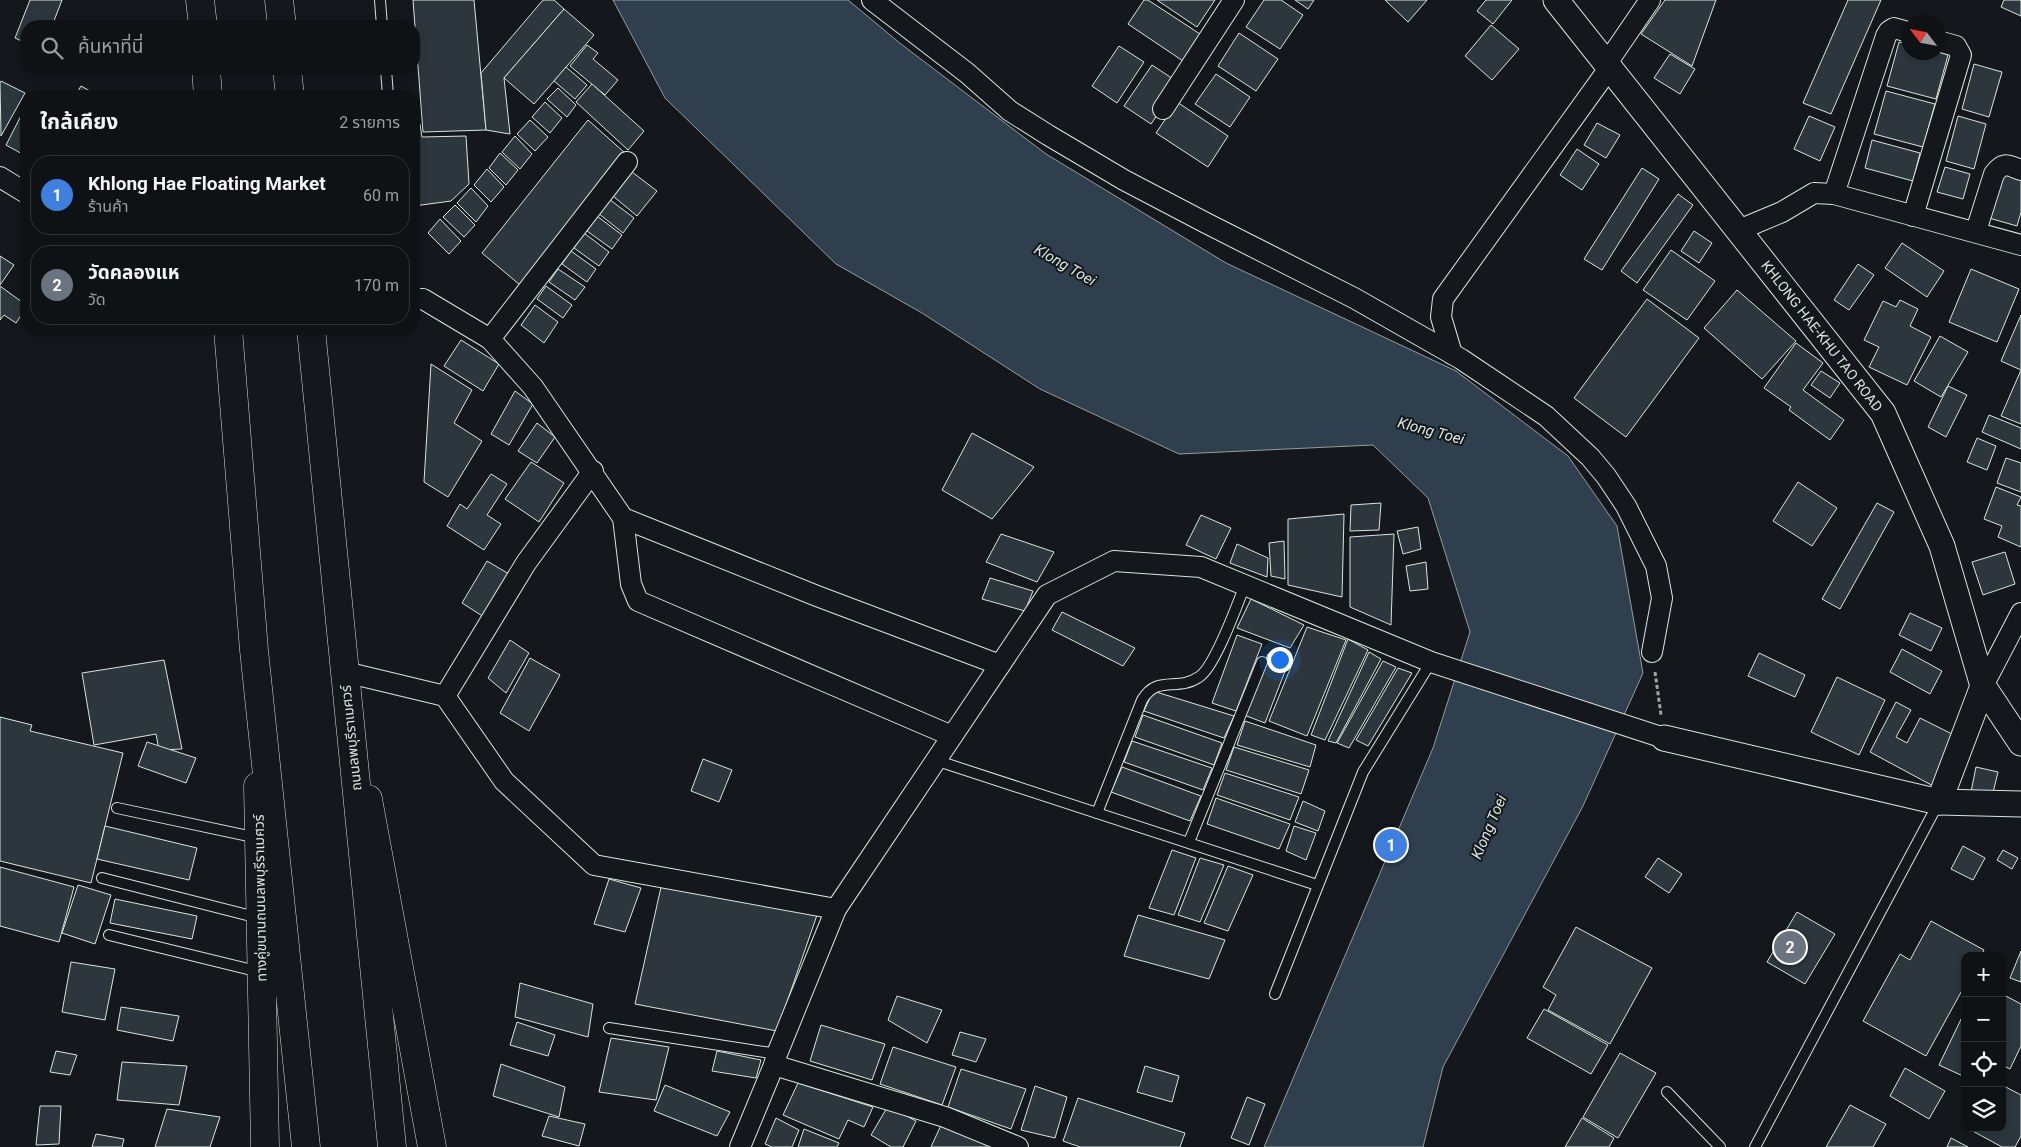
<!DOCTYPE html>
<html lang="th">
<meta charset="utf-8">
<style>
:root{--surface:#0f1215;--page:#1d2022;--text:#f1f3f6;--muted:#9b9ea0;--line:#2f3234;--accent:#ffb74d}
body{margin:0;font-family:Roboto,"Noto Sans Thai",sans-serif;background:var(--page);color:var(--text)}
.controls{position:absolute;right:15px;bottom:15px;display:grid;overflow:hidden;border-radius:10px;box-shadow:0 2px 8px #0003}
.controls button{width:45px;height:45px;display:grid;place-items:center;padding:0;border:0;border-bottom:1px solid var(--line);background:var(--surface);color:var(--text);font:25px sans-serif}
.compass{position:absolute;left:1901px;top:15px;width:45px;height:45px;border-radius:50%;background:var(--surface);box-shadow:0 2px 8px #0003;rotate:302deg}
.you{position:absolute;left:1279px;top:659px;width:18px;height:18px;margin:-12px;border:4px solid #fff;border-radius:50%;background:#1a73e8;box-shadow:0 0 0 8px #1a73e833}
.badge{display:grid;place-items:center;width:32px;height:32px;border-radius:50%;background:var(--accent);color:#fff;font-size:16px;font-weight:700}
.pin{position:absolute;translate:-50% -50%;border:2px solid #fff;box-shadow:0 1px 5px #0006}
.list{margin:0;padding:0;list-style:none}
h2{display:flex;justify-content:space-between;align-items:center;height:65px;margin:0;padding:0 20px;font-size:21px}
h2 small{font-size:16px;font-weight:400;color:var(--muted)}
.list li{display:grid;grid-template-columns:32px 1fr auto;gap:15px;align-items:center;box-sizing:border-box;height:80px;margin:0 10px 10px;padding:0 10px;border:1px solid var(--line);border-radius:20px}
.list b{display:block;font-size:19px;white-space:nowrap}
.list p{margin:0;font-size:16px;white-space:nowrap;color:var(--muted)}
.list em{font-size:16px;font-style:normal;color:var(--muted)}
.icon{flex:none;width:28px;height:28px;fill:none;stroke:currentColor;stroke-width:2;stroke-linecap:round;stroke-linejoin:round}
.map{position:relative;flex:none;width:2021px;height:1147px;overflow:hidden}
.search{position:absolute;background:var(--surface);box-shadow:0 2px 8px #0003;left:20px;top:20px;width:400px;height:55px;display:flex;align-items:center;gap:12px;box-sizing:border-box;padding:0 18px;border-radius:20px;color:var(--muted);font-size:19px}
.panel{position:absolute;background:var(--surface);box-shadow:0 2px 8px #0003;left:20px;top:90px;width:400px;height:245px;border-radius:20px}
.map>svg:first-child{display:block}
</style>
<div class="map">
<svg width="2021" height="1147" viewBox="0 0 2021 1147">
<rect width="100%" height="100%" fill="#14181c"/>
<path fill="#2f3f4d" stroke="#939e99" d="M613,0H848L901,44L1046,154L1226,263L1456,371L1568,456L1617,526L1643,673L1583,806L1443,1067L1423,1147H1264L1433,748L1470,632L1428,498L1373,445L1179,454L1040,389L922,313L836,264L665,98Z"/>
<g fill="#2c363c" stroke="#d8e6dc">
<path d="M30,0H62L52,26H26V43L15,38Z"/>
<path d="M413,0H474L486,130L423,132Z"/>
<path d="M543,0H554L564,9L504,78L510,134L486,130L481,73Z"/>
<path d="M1144,0H1148L1200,34L1183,61L1128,24Z"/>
<path d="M1157,0H1215L1197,27Z"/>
<path d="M1264,0H1281L1303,15L1280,49L1246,27Z"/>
<path d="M1295,0H1314L1308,9Z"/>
<path d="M1385,0H1427L1408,22Z"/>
<path d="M1486,0H1512L1493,24L1477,11Z"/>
<path d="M1665,0H1716L1692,66L1641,34Z"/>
<path d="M1848,0H1881L1831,114L1803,103Z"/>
<path d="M2004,0H2021V16L2001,7Z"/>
<path d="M564,9L594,35L534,104L504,78Z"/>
<path d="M1491,25L1519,49L1492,80L1465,56Z"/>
<path d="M1239,33L1278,59L1256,91L1218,66Z"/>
<path d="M1899,42L1908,44V52H1938L1948,55L1936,99L1887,86Z"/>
<path d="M587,45L598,53L593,59L618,80L605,95L570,66Z"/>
<path d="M1119,46L1144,62L1117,103L1092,86Z"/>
<path d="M1670,54L1695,69L1680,94L1654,78Z"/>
<path d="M1974,64L2002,72L1989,117L1962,109Z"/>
<path d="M1152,65L1179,83L1151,124L1124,106Z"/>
<path d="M566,67L587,85L575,99L554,81Z"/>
<path d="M1216,74L1250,97L1230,127L1195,104Z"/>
<path d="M1,81L25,93L1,136L0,83Z"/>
<path d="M592,84L644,131L628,150L576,102Z"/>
<path d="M81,86L99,96H75Z"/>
<path d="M558,88L576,105L567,117L547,99Z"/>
<path d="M1886,91L1935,104L1923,147L1874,134Z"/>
<path d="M545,102L562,118L550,133L532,117Z"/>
<path d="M1177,102L1228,136L1208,167L1156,133Z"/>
<path d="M26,106V156L6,145Z"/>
<path d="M1809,116L1835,127L1820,161L1794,149Z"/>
<path d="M1958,116L1986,124L1974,169L1946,161Z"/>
<path d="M530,120L548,137L535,151L517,134Z"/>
<path d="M588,120L625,153L520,285L482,253Z"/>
<path d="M1597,123L1620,135L1606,158L1584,145Z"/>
<path d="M420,124L422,137L466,136L469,184L451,201L414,206V125Z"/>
<path d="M515,136L532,154L520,169L502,152Z"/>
<path d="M1872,140L1920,153L1913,181L1865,168Z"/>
<path d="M1577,149L1599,164L1582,190L1560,175Z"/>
<path d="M500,153L518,170L506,185L489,168Z"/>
<path d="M1945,167L1970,174L1963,199L1937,192Z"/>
<path d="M1642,168L1659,179L1602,270L1584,259Z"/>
<path d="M487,169L504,187L491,202L474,185Z"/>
<path d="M2004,170L2021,176V212L2017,226L1989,218Z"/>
<path d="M632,172L657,191L637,216L613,196Z"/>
<path d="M471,188L488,206L476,222L457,203Z"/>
<path d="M1678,194L1693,205L1637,283L1621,271Z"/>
<path d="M609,199L634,218L623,233L598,213Z"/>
<path d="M455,205L475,225L464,237L443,217Z"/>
<path d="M597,216L622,235L612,249L587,231Z"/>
<path d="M440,219L461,241L449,254L428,233Z"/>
<path d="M1694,231L1712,243L1699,263L1681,251Z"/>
<path d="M584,233L609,252L599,266L574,248Z"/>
<path d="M1902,243L1944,271L1927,297L1885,268Z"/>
<path d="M1671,250L1715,281L1687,320L1643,290Z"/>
<path d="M571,251L596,269L587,282L562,264Z"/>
<path d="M0,256L14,265L0,285Z"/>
<path d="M1858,264L1874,275L1849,310L1834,300Z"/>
<path d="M26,268V281L20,277Z"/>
<path d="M558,269L585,287L575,300L549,282Z"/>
<path d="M1971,269L2019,289L1997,342L1949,322Z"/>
<path d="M0,286L26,305V308L16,323L4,315L0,320Z"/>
<path d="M546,286L572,305L563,318L537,299Z"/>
<path d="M1737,290L1796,341L1762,379L1704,328Z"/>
<path d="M1647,299L1699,338L1626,437L1574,398Z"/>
<path d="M1900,300L1918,309L1910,326L1931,337L1907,385L1869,367L1879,347L1864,340L1883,301L1896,307Z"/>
<path d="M535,305L558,322L544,343L521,325Z"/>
<path d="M2021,315V370L2001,361Z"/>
<path d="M1940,336L1968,352L1941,397L1914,381Z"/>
<path d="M461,340L499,364L483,391L444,366Z"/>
<path d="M1796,343L1823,363L1803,390L1844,420L1830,440L1789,410L1791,407L1764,388Z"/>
<path d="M431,364L472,390L454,423L482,441L448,497L424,482Z"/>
<path d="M2021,370V424L2001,416Z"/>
<path d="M1821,371L1840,383L1830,398L1811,385Z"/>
<path d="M1948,386L1967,395L1946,437L1928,427Z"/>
<path d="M515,391L533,404L509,445L491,434Z"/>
<path d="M1989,415L2021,428V449L1982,432Z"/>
<path d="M537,423L555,437L537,463L518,451Z"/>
<path d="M972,433L1034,467L992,519L942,490Z"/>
<path d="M1977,438L1996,446L1987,470L1967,462Z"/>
<path d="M2006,458L2021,463V492L1997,483Z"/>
<path d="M531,462L564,483L539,522L505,499Z"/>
<path d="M491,474L507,484L487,515L501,524L484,550L447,526L460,504L467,509Z"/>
<path d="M1798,482L1837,508L1812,546L1773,521Z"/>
<path d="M1996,487L2021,497L2017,505L2021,506V547L1998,537L2002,526L1984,519Z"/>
<path d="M1381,503L1379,530L1350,531L1351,505Z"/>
<path d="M1877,503L1894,512L1840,609L1822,599Z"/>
<path d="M1344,514L1342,597L1288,585V519Z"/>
<path d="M1201,515L1231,528L1216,559L1186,545Z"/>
<path d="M1418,527L1421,549L1403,554L1397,531Z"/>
<path d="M1001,534L1054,552L1037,582L986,562Z"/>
<path d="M1394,534L1391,625L1350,607V537Z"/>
<path d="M1284,541L1285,579L1271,576L1269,543Z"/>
<path d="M1237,544L1268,558L1267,577L1230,563Z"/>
<path d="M2005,552L2015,584L1983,595L1972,562Z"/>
<path d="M487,561L509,574L484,617L462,603Z"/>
<path d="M1426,562L1428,589L1410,591L1406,566Z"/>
<path d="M990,578L1033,591L1025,611L982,599Z"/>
<path d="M1251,599L1304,625L1290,648L1237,628Z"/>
<path d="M1062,612L1135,648L1123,666L1052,630Z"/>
<path d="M1910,613L1942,628L1931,651L1899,635Z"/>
<path d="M1307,627L1346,640L1307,736L1269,721Z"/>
<path d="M1237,635L1262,644L1236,711L1212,703Z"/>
<path d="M1348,639L1368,650L1325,740L1311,735Z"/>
<path d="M510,640L529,653L506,693L488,678Z"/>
<path d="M1902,649L1942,671L1930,694L1890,672Z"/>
<path d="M1369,652L1381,659L1336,743L1328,741Z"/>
<path d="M1759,653L1805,675L1795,697L1748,676Z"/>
<path d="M1268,654L1289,661L1265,723L1244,715Z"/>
<path d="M530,658L560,675L529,731L500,713Z"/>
<path d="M164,660L182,749L159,750L156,734L94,745L82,673Z"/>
<path d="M1383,661L1396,667L1349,748L1337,743Z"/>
<path d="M1398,668L1412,673L1368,746L1356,740Z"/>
<path d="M1837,677L1885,700L1859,755L1811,732Z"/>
<path d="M1153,691L1234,716L1224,738L1144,711Z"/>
<path d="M1896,702L1911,710L1896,737L1907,743L1920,718L1958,737L1935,787L1870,752Z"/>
<path d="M1143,715L1222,743L1214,765L1135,737Z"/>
<path d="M0,717L32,725L30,731L123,753L91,883L0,861Z"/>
<path d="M1245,721L1316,745L1310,767L1237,745Z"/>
<path d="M1132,741L1212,768L1203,790L1124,762Z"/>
<path d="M147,742L196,758L186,783L138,766Z"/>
<path d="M1234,747L1309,770L1301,794L1226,770Z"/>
<path d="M703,759L732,770L719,802L691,791Z"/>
<path d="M1122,767L1201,796L1190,821L1111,792Z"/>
<path d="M1976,767L1998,772L1992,797L1971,792Z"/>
<path d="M1225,773L1299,797L1290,820L1217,795Z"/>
<path d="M1216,798L1290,824L1279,849L1207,824Z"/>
<path d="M1303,801L1325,811L1318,831L1295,822Z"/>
<path d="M105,826L197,848L189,880L97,859Z"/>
<path d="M1294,826L1316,833L1306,860L1286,851Z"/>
<path d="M1963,846L1985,858L1973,880L1951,869Z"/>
<path d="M1172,850L1196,858L1174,915L1149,908Z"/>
<path d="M2003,850L2018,858L2012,869L1997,860Z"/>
<path d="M1200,858L1224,865L1200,922L1178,915Z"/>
<path d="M1658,858L1682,874L1669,893L1645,877Z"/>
<path d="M1228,866L1253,875L1228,931L1204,923Z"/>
<path d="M0,867L74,887L59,942L0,926Z"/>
<path d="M609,879L641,888L625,932L594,924Z"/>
<path d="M78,885L111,895L95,944L62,933Z"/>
<path d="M661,887L817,915L777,1031L635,1004Z"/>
<path d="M115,899L197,916L192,939L110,923Z"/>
<path d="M1797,912L1835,934L1805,984L1767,962Z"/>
<path d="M1138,915L1225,940L1209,979L1124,956Z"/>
<path d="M1931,921L1984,950L1981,956H1965V985L1926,1056L1863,1021L1900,954L1910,960Z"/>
<path d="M1576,927L1652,968L1610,1044L1548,1010L1556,995L1543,987Z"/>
<path d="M2021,951V982L2010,978Z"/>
<path d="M71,962L115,969L105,1020L62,1012Z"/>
<path d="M520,983L593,1004L588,1037L515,1017Z"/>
<path d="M2002,994L2021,1004V1046L2010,1069L2002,1065Z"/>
<path d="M897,996L942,1010L927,1043L888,1020Z"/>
<path d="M121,1007L179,1016L173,1041L117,1030Z"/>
<path d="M1544,1009L1608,1045L1591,1074L1527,1038Z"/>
<path d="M1965,1011V1077L1939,1065Z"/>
<path d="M517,1022L555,1035L548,1056L510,1045Z"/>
<path d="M821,1025L885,1044L872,1080L810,1061Z"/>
<path d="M960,1032L986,1039L976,1062L952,1055Z"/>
<path d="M611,1038L669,1047L656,1100L599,1092Z"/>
<path d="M893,1047L956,1067L942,1105L880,1084Z"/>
<path d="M56,1051L77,1055L70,1075L50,1072Z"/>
<path d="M717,1051L761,1060L756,1078L712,1071Z"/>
<path d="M1620,1053L1656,1073L1618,1138L1583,1117Z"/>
<path d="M122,1062L187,1066L179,1105L117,1100Z"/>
<path d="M501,1064L565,1087L559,1117L493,1096Z"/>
<path d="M1145,1066L1179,1076L1172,1102L1137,1092Z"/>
<path d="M1905,1068L1945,1091L1929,1119L1890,1096Z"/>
<path d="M961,1069L1026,1089L1011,1129L948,1107Z"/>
<path d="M798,1083L873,1107L864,1127L848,1120L839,1139L783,1115Z"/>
<path d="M665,1085L730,1112L717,1136L654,1111Z"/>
<path d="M2002,1085L2021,1095V1136L2015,1147H2002L1967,1128H2002Z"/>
<path d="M1035,1086L1067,1097L1055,1138L1021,1130Z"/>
<path d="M1247,1097L1265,1104L1249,1145L1231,1138Z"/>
<path d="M1078,1098L1185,1133L1180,1147H1080L1063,1141Z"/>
<path d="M1850,1105L1886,1124L1873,1147H1826Z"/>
<path d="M40,1106H61L59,1144L36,1145Z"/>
<path d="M888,1106L916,1121L903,1147H891L871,1135Z"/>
<path d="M167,1109L220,1117L210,1147H155Z"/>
<path d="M549,1116L585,1124L579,1146L542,1136Z"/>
<path d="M776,1118L799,1130L792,1147H772L765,1144Z"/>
<path d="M1582,1118L1614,1138L1609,1147H1565Z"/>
<path d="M942,1123L993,1147H931Z"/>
<path d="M804,1129L839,1143L837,1147H798Z"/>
<path d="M96,1134L124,1139L122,1147H92Z"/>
<path d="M1951,1138L1968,1147H1947Z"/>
</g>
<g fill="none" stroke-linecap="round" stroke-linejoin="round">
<g stroke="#d8e6dc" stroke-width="12">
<g id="service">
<path d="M380,0L382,26"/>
<path d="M386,69L388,96"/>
<path d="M935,760L1317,885"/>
<path d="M117,808L258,838"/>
<path d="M1097,813L1142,700C1158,674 1177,692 1199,677C1215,667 1237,605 1245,585"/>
<path d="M1189,842L1262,662"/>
<path d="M102,878L259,918"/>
<path d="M109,935L260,972"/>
<path d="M1275,994L1363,772L1431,662"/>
<path d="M609,1028L777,1054"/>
<path d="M1667,1092L1720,1147"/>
<path d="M1755,1147L1939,802"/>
</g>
</g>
<g stroke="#d8e6dc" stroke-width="22">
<g id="minor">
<path d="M872,0L967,73L1010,111L1048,135L1124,180L1206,223L1354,298L1461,359L1546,416L1590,457L1606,476L1626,506L1656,566L1662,598L1652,652"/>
<path d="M1607,63L1650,0"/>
<path d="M1163,109L1234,0"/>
<path d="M0,177L26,193"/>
<path d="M1834,194L1886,36L1889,31L1894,28L1908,32"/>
<path d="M1913,216L1961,55L1956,46L1938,41"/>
<path d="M1739,230L1782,212L1814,193L1834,194L2021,245"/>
<path d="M1976,231L1994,174C2003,161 2008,165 2021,170"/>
<path d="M414,299H423L490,339L533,387L623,518L631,584L638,601L952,736"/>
<path d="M490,339L627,162"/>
<path d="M1452,354L1441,317L1443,299L1610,67"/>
<path d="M623,518L817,596L1000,665"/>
<path d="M345,672L445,696L504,781L594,865L836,909"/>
<path d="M1983,686L2021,613"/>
<path d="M445,696L526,563L593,471"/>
<path d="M774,1065L945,1117L1018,1147"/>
<path d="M740,1147L774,1065L777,1054L836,909L1047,595L1114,561L1201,567L1431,662L1664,738"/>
</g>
</g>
<g stroke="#d8e6dc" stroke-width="27">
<g id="tertiary">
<path d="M1556,0L1883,413L1942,546L1983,686L2021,743"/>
<path d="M1664,738L1939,802L2021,804"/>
<path d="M1939,802L1983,686"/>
</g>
</g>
<g stroke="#d8e6dc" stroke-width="29">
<g id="secondary">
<path d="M258,786L265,1147"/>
<path d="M368,799L432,1147"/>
</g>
</g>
<g stroke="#d8e6dc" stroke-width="29">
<g id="primary">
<path d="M200,0L203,26"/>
<path d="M279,0L282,26"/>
<path d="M206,69L208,96"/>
<path d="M287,69L290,96"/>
<path d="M228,329L254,650L306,1147"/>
<path d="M311,329L392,1147"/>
</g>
</g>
<path stroke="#9da8a2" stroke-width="3" stroke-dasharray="4 2.5" stroke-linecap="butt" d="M1655,672L1661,715"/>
<use href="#service" stroke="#14181c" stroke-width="10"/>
<use href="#minor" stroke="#14181c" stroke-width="20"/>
<use href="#tertiary" stroke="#14181c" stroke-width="25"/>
<use href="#secondary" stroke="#14181c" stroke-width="28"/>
<use href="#primary" stroke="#14181c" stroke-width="28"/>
</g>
<g text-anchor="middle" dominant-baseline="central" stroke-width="4" stroke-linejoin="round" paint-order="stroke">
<g font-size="14" fill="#d8e6dc" stroke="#14181c">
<text transform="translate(1822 336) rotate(52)">KHLONG HAE-KHU TAO ROAD</text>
<text transform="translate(351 738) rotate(-96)">ถนนลพบุรีราเมศวร์</text>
<text transform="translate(260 898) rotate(-91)">ทางคู่ขนานถนนลพบุรีราเมศวร์</text>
</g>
<g font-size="15" font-style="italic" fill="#d8e6dc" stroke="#14181c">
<text transform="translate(1065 265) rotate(30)">Klong Toei</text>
<text transform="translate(1431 431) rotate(15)">Klong Toei</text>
<text transform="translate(1489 827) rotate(-67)">Klong Toei</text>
</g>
</g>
</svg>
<div class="controls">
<button>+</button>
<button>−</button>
<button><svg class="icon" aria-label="locate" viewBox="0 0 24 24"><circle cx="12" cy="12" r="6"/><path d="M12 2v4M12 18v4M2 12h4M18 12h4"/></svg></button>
<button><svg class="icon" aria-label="layers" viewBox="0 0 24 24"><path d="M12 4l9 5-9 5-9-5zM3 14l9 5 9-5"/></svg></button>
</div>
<svg class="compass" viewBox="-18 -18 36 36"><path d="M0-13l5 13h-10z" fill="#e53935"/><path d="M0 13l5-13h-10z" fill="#9b9ea0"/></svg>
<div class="you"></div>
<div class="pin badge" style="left:1391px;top:845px;background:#3f7fe0">1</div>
<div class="pin badge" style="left:1790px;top:947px;background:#6b7280">2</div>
<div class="search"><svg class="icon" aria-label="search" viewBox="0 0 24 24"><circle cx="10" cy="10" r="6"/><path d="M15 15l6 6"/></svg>ค้นหาที่นี่</div>
<section class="panel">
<h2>ใกล้เคียง<small>2 รายการ</small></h2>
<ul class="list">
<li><span class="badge" style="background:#3f7fe0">1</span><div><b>Khlong Hae Floating Market</b><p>ร้านค้า</p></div><em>60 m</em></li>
<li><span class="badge" style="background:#6b7280">2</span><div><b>วัดคลองแห</b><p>วัด</p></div><em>170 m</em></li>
</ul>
</section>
</div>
